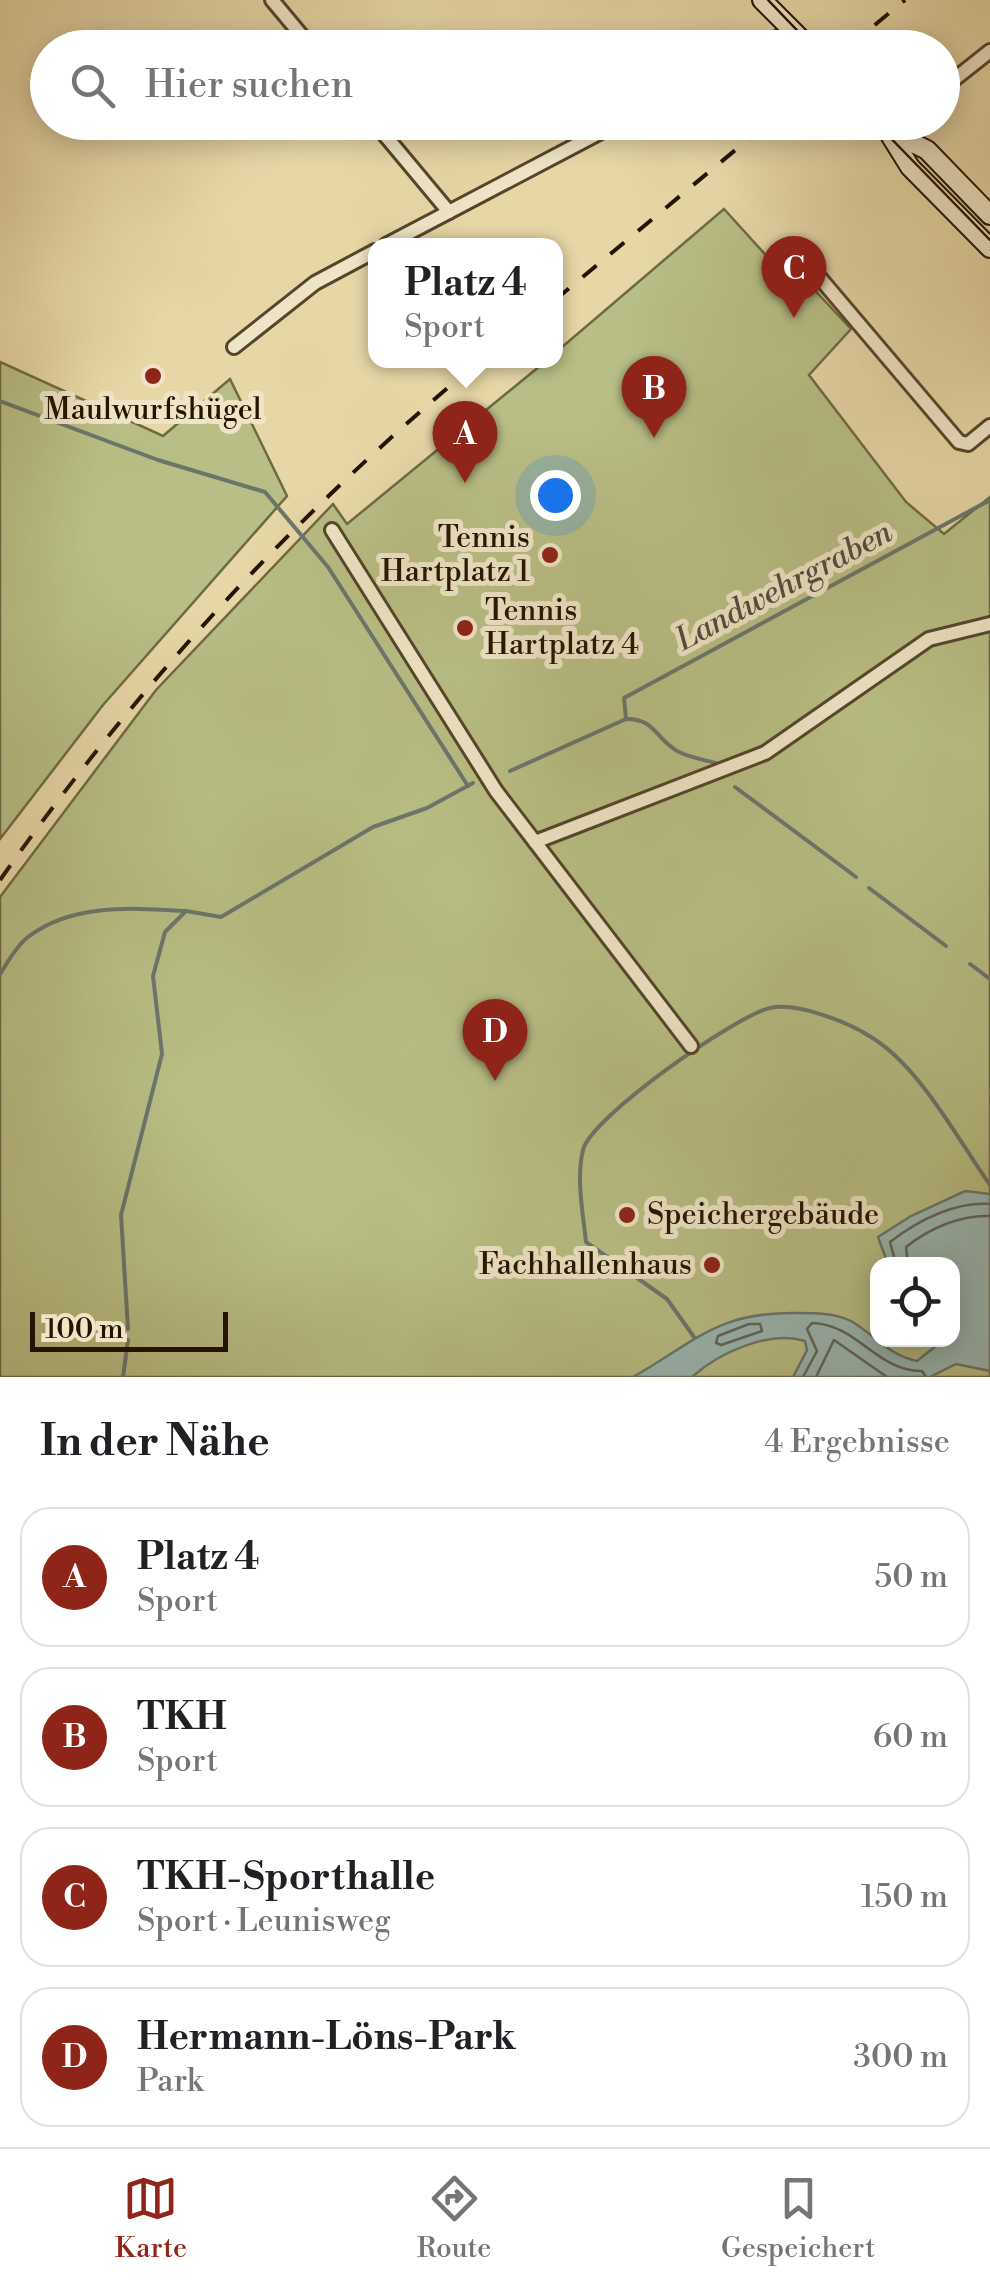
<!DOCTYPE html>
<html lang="de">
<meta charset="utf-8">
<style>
:root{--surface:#fff;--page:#f2f2f2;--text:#202124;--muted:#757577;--line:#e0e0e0;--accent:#8f2418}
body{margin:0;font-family:"Libre Bodoni",serif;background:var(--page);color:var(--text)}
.controls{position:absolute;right:30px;bottom:30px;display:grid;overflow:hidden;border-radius:20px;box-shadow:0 5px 25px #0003}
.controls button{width:90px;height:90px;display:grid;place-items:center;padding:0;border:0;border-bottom:2px solid var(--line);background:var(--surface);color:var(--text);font:50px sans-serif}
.scale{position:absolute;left:30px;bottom:25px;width:198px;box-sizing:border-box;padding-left:10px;border:5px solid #241401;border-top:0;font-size:28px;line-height:35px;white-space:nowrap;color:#241401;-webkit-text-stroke:8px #efe5c6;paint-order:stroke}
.you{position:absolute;left:555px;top:495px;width:35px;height:35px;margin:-25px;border:8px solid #fff;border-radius:50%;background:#1a73e8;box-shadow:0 0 0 15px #1a73e833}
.badge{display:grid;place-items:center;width:65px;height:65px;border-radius:50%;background:var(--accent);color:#fff;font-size:32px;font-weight:700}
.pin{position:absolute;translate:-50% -82px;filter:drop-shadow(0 2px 5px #0008)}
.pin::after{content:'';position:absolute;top:52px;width:35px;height:30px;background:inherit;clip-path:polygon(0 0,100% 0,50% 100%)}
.popup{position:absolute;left:368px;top:238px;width:195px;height:130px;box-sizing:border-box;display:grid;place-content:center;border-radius:20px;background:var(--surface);filter:drop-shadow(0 2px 8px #0005);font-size:32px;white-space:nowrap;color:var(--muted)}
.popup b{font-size:38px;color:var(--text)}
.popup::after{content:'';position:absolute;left:50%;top:100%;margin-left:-20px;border:20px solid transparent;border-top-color:var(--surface)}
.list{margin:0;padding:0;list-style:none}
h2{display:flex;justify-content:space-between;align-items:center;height:130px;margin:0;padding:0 40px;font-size:42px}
h2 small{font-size:32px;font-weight:400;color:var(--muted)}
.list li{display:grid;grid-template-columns:65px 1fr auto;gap:30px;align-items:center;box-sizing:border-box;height:140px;margin:0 20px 20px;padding:0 20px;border:2px solid var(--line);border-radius:30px}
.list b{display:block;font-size:38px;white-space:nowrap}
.list p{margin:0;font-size:32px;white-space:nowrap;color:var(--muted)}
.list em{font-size:32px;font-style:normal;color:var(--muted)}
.icon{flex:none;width:55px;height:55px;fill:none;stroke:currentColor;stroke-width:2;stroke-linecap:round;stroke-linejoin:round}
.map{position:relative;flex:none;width:990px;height:1377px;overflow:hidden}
.search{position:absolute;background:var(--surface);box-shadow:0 5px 25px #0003;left:30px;right:30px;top:30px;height:110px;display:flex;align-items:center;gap:25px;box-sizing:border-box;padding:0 35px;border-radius:55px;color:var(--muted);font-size:38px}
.sheet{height:770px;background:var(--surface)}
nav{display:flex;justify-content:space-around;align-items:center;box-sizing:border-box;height:140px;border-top:2px solid var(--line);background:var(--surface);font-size:28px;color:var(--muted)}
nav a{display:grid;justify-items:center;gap:5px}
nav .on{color:var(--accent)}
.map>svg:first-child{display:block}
</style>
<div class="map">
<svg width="990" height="1377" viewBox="0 0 990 1377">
<rect width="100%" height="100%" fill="#e7d7a7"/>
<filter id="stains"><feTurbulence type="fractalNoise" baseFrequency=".002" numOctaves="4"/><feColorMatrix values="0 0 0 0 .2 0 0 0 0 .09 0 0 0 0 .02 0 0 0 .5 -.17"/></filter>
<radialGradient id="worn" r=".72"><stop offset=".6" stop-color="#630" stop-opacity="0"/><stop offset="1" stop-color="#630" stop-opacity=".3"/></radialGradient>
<g fill="#b8be85" stroke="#6e6943" stroke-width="2.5" fill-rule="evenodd">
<path d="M724,209L773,263L791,265L851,329L809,375L906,502L944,534L990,497V1377H0V897L156,690L333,504L347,524L546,361L555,360V353ZM878,1264H952V1340H878Z"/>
<path d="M0,362L163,436L230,379L287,496L103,705L0,839Z"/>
</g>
<path fill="#9ab7b2" stroke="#6b766b" stroke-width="2.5" d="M965,1191L990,1194V1371L956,1364L930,1377H793L807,1350L805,1341C768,1330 719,1353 692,1377H633C698,1340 717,1312 797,1313C814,1313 835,1313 851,1321C875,1335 888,1355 917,1361L936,1346V1340H952V1264H888L878,1237L911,1216Z"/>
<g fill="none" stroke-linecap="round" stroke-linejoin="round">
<g stroke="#5f665a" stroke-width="2.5">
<path d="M896,1264L890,1242C919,1220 954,1202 990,1204"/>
<path d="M908,1264L906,1247C930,1228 960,1215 990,1216"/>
<path d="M749,1324H760L762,1331L721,1345L716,1343L718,1336Z"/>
<path d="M803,1377L817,1351L807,1329L812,1323C857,1324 878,1372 922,1371L926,1377"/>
<path d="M816,1377L834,1340L887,1377"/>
</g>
<g stroke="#6b766b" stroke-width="4">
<path d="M0,401L158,460L265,492L328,567L468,786"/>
<path d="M626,719C655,718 657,741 679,752C691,758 706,760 719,764"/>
<path d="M510,771L626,719L624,698L990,500"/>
<path d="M735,787L856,877"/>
<path d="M869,888L946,946"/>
<path d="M970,964L990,979"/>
<path d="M0,974C8,962 16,946 28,937C72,903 132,908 185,911"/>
<path d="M128,1329L121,1215L162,1054L153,976L165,932L186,911L221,917L373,827L427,808L473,783"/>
<path d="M694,1337L667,1299L586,1242C583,1213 576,1179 583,1150C591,1117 735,1016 770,1008C797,1002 848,1022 871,1037C920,1067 957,1138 990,1185"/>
<path d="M123,1377L128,1340"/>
</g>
<g stroke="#55452a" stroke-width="18">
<g id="minor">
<path d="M272,0L312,48"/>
<path d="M760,48L792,29"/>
<path d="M942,89L990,51"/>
<path d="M374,122L449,212"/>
<path d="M386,245L620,122"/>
<path d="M796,265L814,271L959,442L968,444L990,426"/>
<path d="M234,347L315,283L375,251"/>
<path d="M332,530L496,791L691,1046"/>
<path d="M535,842L765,753L929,639L990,624"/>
</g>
</g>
<g stroke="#241401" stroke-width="22">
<g id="secondary">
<path d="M762,0L810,48"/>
<path d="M882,122L910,167L990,248"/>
<path d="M895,134L927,150L990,215"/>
</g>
</g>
<use href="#minor" stroke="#efe5c6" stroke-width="12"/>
<use href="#secondary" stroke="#efe5c6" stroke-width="18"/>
<g stroke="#241401" stroke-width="2.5">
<path d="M768,0L814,48"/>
<path d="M875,122L990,240"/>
</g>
<g stroke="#241401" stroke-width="4" stroke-dasharray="18 18" stroke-linecap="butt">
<path d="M847,48L905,0"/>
<path d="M555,300L769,122"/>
<path d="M0,880C136,686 298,511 481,360"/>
</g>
</g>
<g fill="#8f2418" stroke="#efe5c6" stroke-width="4">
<circle cx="153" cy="376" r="10"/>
<circle cx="550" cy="555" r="10"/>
<circle cx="465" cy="628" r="10"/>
<circle cx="627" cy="1215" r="10"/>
<circle cx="712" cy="1265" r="10"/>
</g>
<g text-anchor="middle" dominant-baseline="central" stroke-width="10" stroke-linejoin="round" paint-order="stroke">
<g font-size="30" fill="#241401" stroke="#efe5c6" text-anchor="end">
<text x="153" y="410" text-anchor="middle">Maulwurfshügel</text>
<text x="530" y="538">Tennis<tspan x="530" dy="34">Hartplatz 1</tspan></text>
<text x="485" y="611" text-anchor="start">Tennis<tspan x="485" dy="34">Hartplatz 4</tspan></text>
<text x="647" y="1215" text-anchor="start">Speichergebäude</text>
<text x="692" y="1265">Fachhallenhaus</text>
</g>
<g font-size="32" font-style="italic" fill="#4d4d3f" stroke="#efe5c6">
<text transform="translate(784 586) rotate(-28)">Landwehrgraben</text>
</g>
</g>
<rect width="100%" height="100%" filter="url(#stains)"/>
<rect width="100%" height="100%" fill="url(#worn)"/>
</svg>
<div class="controls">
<button><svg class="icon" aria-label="locate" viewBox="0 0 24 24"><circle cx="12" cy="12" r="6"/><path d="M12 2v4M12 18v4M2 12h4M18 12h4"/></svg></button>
</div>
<div class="scale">100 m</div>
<div class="you"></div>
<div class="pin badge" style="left:465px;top:483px">A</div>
<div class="popup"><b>Platz 4</b>Sport</div>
<div class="pin badge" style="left:654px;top:438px">B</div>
<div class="pin badge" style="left:794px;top:318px">C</div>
<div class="pin badge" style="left:495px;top:1081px">D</div>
<div class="search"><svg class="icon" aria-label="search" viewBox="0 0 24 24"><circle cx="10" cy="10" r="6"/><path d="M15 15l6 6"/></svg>Hier suchen</div>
</div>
<section class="sheet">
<h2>In der Nähe<small>4 Ergebnisse</small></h2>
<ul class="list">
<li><span class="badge">A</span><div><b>Platz 4</b><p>Sport</p></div><em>50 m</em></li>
<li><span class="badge">B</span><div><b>TKH</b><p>Sport</p></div><em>60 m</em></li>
<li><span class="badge">C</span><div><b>TKH-Sporthalle</b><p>Sport · Leunisweg</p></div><em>150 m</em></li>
<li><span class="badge">D</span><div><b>Hermann-Löns-Park</b><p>Park</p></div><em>300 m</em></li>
</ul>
</section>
<nav>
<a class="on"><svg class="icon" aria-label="map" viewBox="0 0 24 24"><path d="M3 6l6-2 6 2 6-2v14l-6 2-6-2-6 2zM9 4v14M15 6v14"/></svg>Karte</a>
<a><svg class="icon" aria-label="directions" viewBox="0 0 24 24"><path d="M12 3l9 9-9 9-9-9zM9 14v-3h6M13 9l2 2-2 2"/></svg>Route</a>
<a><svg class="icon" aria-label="saved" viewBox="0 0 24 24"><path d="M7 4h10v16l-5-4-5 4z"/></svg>Gespeichert</a>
</nav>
